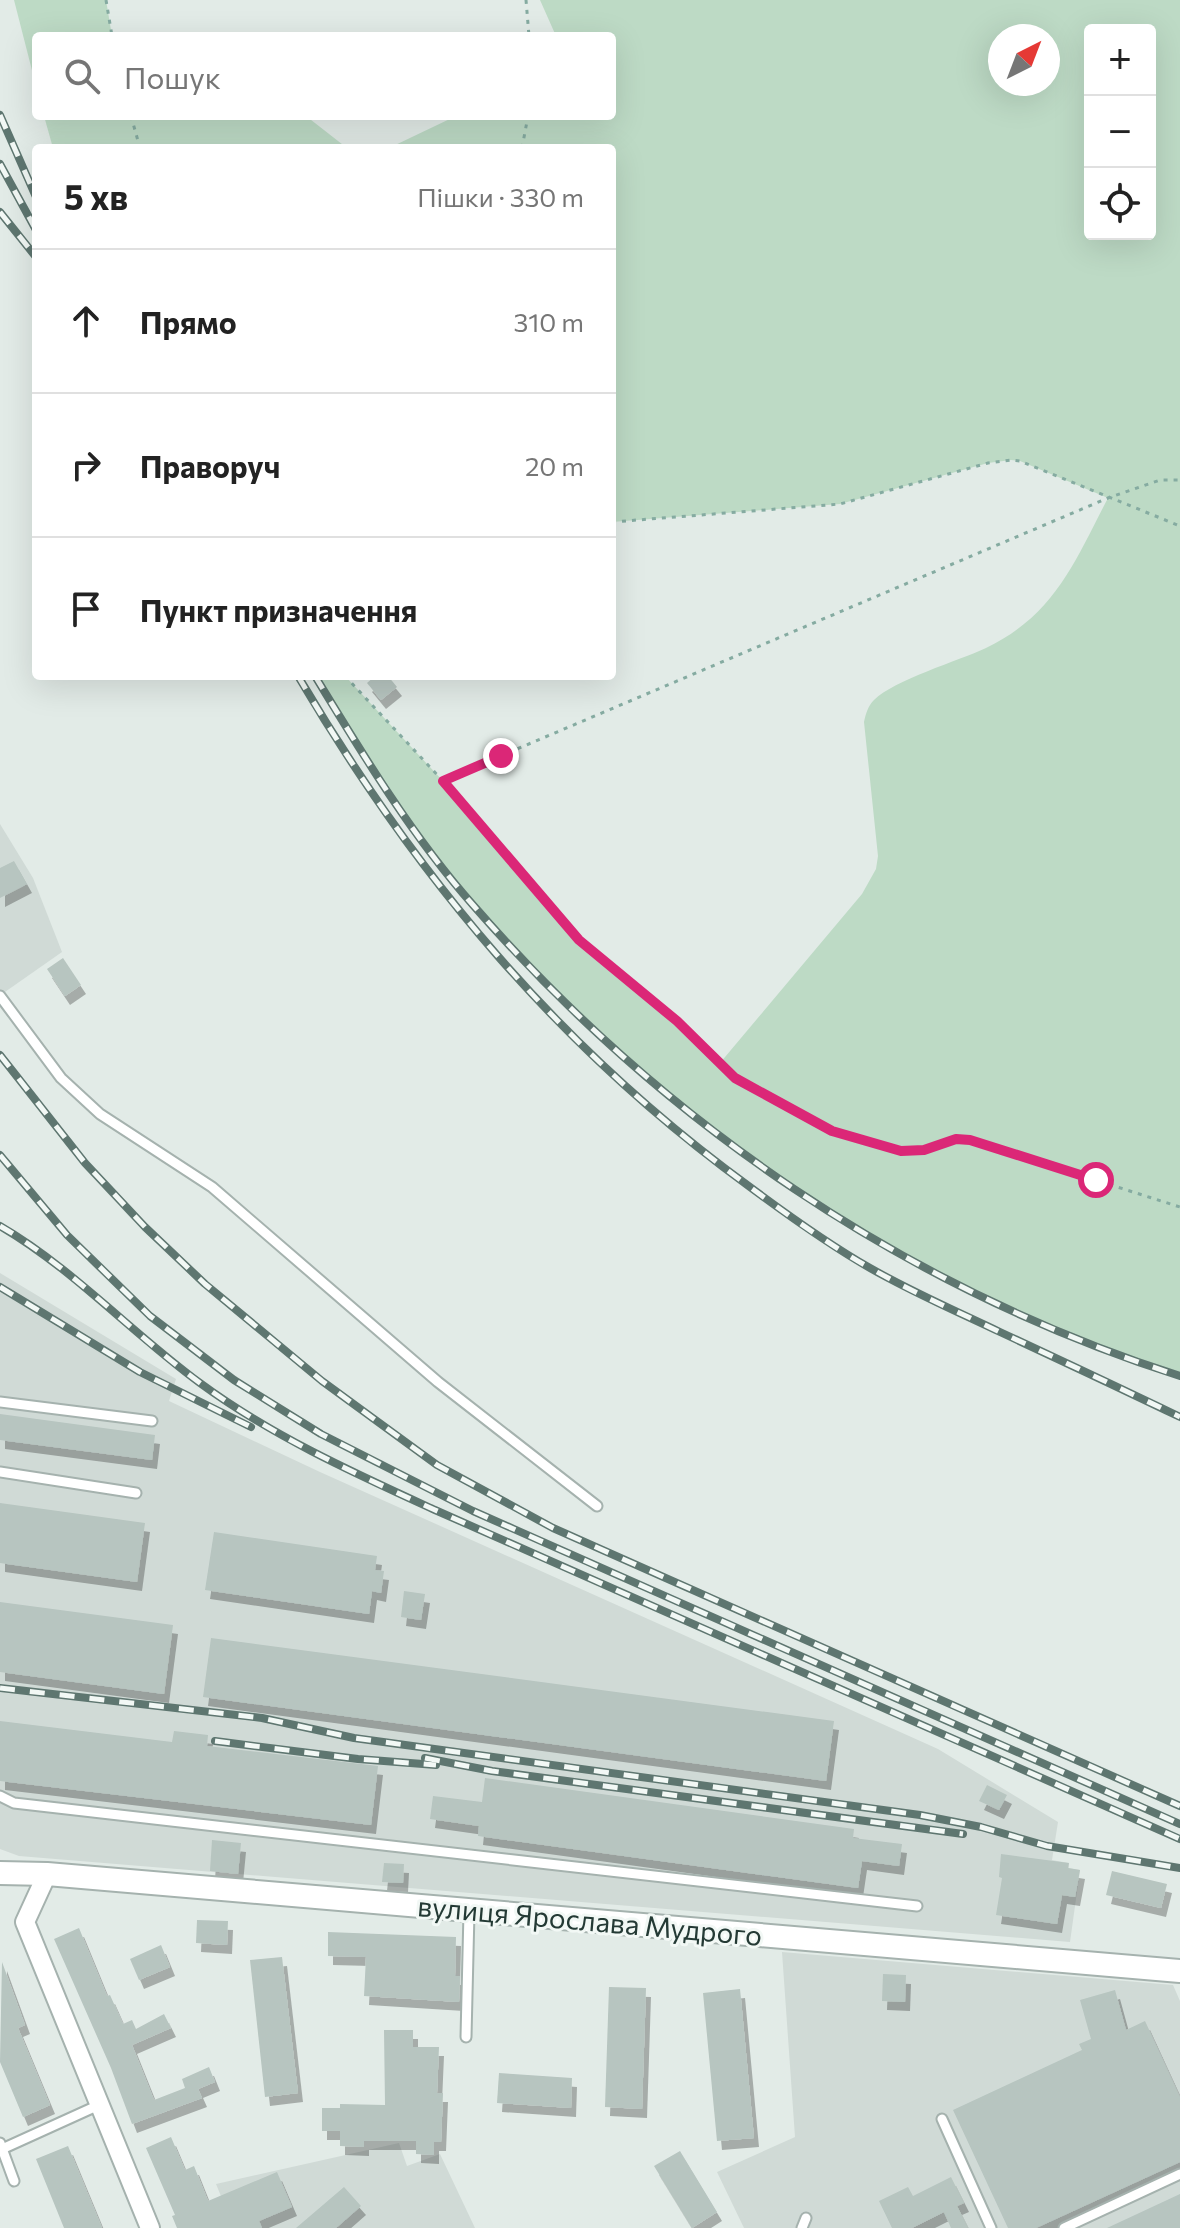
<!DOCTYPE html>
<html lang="uk">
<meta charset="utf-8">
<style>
:root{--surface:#fff;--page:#f6f6f6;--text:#222;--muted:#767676;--line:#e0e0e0}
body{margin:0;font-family:Commissioner,sans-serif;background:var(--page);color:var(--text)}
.controls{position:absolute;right:24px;top:24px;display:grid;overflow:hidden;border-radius:8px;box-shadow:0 8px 32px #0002}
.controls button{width:72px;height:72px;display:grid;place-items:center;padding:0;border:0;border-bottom:2px solid var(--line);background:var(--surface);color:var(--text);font:40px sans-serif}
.compass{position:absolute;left:988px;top:24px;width:72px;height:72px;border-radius:50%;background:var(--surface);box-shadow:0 8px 32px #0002;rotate:42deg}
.stop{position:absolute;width:24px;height:24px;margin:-18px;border:6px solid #db2777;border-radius:50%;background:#fff}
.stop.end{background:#db2777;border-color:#fff;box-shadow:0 2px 8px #0008}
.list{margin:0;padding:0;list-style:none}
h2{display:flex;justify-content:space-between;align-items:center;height:104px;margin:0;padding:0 32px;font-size:34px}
h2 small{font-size:26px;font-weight:400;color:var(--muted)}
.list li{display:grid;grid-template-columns:52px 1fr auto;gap:24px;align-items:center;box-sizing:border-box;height:144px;padding:0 32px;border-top:2px solid var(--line)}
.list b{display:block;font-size:30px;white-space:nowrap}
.list em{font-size:26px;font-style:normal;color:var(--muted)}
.icon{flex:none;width:44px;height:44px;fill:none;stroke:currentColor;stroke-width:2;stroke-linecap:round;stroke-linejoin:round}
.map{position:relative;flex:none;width:1180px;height:2228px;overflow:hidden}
.search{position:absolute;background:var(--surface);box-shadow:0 8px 32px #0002;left:32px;top:32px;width:584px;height:88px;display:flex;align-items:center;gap:20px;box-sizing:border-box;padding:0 28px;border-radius:8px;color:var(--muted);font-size:30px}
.panel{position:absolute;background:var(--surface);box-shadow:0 8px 32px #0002;left:32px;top:144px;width:584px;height:536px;border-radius:8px}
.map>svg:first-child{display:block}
</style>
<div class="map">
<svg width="1180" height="2228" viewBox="0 0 1180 2228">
<defs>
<filter id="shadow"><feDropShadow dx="5" dy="9" stdDeviation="0" flood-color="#0004"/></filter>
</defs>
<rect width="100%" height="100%" fill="#e2ebe7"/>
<g fill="#d0dad6">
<path d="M0,824L33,878L62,952L2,994L0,991Z"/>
<path d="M0,1273L176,1379L169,1401L320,1472L938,1749L1058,1822L1052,1860L1069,1863V1868L1080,1870L1070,1942L19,1856L0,1849Z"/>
<path d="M782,1952L1173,1985L1180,2001V2228H744L717,2172L795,2137Z"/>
<path d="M399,2143L407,2166L440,2154L475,2228H234L216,2184Z"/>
</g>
<g fill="#bddac5" fill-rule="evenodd">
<path d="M14,0H106L112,36H36V86Z"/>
<path d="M540,0H1180V1376C905,1288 663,1123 473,905C412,836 363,755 315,676H345L443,781L579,940L677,1021L720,1063L862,894L876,869L878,856L864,722C866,713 868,706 874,700C894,680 958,661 986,648C1055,615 1075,561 1108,498L1020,461L1011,460L988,463L840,504L612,522V148H389L456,116H612V36H556ZM1090,30H1150V234H1090ZM1000,36H1048V84H1000Z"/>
<path d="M44,116H154L169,119L183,116H306L347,148H53Z"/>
</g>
<g fill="#b7c5c0" filter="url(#shadow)">
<path d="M375,676H388L397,687L381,700L367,683Z"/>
<path d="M14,861L27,884L0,898V868Z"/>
<path d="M63,958L81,985L65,996L47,969Z"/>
<path d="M0,1414L155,1435L152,1460L0,1440Z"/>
<path d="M0,1503L145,1523L137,1582L0,1563Z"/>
<path d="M214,1532L377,1556L375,1570L384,1571L381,1593L372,1591L369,1614L205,1590Z"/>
<path d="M404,1591L425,1594L421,1620L401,1617Z"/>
<path d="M0,1602L173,1625L164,1694L0,1672Z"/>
<path d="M211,1638L834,1721L826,1781L203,1697Z"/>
<path d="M0,1721L172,1742L174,1731L208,1735L207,1746L378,1766L371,1825L0,1781Z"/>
<path d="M485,1778L854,1829L853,1838L902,1844L899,1866L862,1861L858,1888L478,1836L479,1826L430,1819L433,1796L482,1802Z"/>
<path d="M987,1785L1007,1795L999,1810L979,1801Z"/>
<path d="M212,1840L241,1843L238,1874L210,1871Z"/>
<path d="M1001,1854L1069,1863L1068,1868L1080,1870L1075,1897L1062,1895L1057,1924L996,1915L1002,1878L999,1877Z"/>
<path d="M384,1863L404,1864L403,1883L382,1882Z"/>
<path d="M1112,1871L1167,1884L1161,1908L1106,1895Z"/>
<path d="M197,1920L228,1921L227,1945L196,1943Z"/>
<path d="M79,1928L107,1996L110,1995L123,2024L132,2020L136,2029L164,2014L171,2028L132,2045L154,2100L185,2088L182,2079L209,2067L215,2082L198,2089L202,2098L132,2124L111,2068L54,1939Z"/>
<path d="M328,1932L456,1937L455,1976H460L459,2002L364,1996L366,1957L328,1956Z"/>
<path d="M161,1945L170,1967L139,1980L130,1959Z"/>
<path d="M282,1957L298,2093L265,2097L250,1960Z"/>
<path d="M2,1962L25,2025L18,2028L50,2105L23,2117L0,2062Z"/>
<path d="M883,1974L906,1975L905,2002L882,2001Z"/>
<path d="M609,1987L646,1988L642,2109L605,2107Z"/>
<path d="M740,1989L754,2138L717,2141L703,1993Z"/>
<path d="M1115,1990L1126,2030L1145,2021L1180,2097V2162L1036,2228H1008L953,2110L1082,2050L1079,2044L1091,2039L1080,2000Z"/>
<path d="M384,2030H413V2047H439L437,2093H443L441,2142H434V2155L416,2154V2141H364V2147L340,2146V2131H322V2108H340V2104L385,2105Z"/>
<path d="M499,2073L572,2078L571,2108L497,2103Z"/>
<path d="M171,2137L185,2170L194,2166L208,2201L277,2172L292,2207L259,2221L262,2228H177L172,2216L175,2215L146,2148Z"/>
<path d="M68,2146L102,2228H64L36,2159Z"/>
<path d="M680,2151L717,2212L692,2228L654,2166Z"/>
<path d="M951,2177L964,2203L957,2206L968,2228H951L944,2212L912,2228H892L879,2201L908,2187L913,2196Z"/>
<path d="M344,2187L361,2206L336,2228H296Z"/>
<path d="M1180,2194V2228H1107Z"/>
</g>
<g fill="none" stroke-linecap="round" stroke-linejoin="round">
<g stroke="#a5b2ae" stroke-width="13">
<g id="service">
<path d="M0,996L61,1078L100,1114L212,1187L438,1382L597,1506"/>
<path d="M0,1402L152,1421"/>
<path d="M0,1472L136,1493"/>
<path d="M0,1796L14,1803L917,1906"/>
<path d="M466,2037L469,1912"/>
<path d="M942,2119L991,2228"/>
<path d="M0,2143L14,2181"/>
<path d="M2,2149L99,2105"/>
<path d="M802,2228L806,2218"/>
<path d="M1064,2228L1180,2174"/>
</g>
</g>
<g stroke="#a5b2ae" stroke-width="22">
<path id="minor" d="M47,1874L25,1922L150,2228"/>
</g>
<g stroke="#a5b2ae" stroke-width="26">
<path id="tertiary" d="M0,1873L47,1874L1180,1971"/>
</g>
<g stroke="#85aba1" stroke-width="3" stroke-dasharray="4 6" stroke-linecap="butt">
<path d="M106,0L112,36"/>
<path d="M526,0L529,36"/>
<path d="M131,116L140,148"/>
<path d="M522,148L528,116"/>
<path d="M612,522L840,504L988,463L1011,460L1020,461L1180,526"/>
<path d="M345,676L443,781L579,940L677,1021L735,1078L832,1131L901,1151C926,1152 946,1139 970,1140L1180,1207"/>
<path d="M444,780L1108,498L1160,480H1180"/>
</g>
<use href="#service" stroke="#fff" stroke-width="9"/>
<use href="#minor" stroke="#fff" stroke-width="18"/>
<use href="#tertiary" stroke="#fff" stroke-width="22"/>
<g stroke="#5e7670" stroke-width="8">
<g id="rail">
<path d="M0,115L36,197"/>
<path d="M0,164L36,230"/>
<path d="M0,212L36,257"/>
<path d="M298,676C417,878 560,1049 750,1187C789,1216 828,1244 870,1268C912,1292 956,1311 1000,1332C1060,1360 1120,1388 1180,1417"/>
<path d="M315,676C363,755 412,836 473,905C663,1123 905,1288 1180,1376"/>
<path d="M0,1055L85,1163L145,1227L205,1284L322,1381L437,1465L553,1528L1180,1806"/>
<path d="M0,1155L67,1235L150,1316L234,1380L321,1434L473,1511L1180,1824"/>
<path d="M0,1226C71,1267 133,1334 200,1383C272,1436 354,1473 435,1510L1180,1839"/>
<path d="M0,1287L140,1372L251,1427"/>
<path d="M0,1688L262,1718L354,1738L920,1815L981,1827L1047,1846L1180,1868"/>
<path d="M215,1741L358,1759L436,1765"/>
<path d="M425,1758L492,1771L963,1834"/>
</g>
</g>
<use href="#rail" stroke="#f2f8f5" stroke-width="5" stroke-dasharray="15" stroke-linecap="butt"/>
</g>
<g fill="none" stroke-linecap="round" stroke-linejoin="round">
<path stroke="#db2777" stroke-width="10" d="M501,756L443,781L579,940L677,1021L735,1078L832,1131L901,1151L924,1150L956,1139L970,1140L1096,1180"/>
</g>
<g text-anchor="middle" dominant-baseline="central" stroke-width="6" stroke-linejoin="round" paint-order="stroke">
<g font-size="28" fill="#243a35" stroke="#f2f8f5">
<text transform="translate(590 1920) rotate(5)">вулиця Ярослава Мудрого</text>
</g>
</g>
</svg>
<div class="controls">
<button>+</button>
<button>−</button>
<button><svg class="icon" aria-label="locate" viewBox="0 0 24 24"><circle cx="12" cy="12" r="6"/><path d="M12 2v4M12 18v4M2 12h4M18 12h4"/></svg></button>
</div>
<svg class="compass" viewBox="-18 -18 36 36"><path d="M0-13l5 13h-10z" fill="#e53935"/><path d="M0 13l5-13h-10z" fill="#767676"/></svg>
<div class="stop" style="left:1096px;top:1180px"></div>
<div class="stop end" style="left:501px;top:756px"></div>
<div class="search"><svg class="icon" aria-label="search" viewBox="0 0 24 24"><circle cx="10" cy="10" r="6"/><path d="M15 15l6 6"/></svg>Пошук</div>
<section class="panel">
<h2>5 хв<small>Пішки · 330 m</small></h2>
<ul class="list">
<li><svg class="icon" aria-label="ahead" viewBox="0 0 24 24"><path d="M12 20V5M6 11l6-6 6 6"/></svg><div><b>Прямо</b></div><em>310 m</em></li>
<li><svg class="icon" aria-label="right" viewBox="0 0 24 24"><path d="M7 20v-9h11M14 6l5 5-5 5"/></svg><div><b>Праворуч</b></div><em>20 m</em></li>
<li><svg class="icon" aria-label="arrive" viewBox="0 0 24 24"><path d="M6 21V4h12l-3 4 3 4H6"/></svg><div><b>Пункт призначення</b></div></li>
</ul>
</section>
</div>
